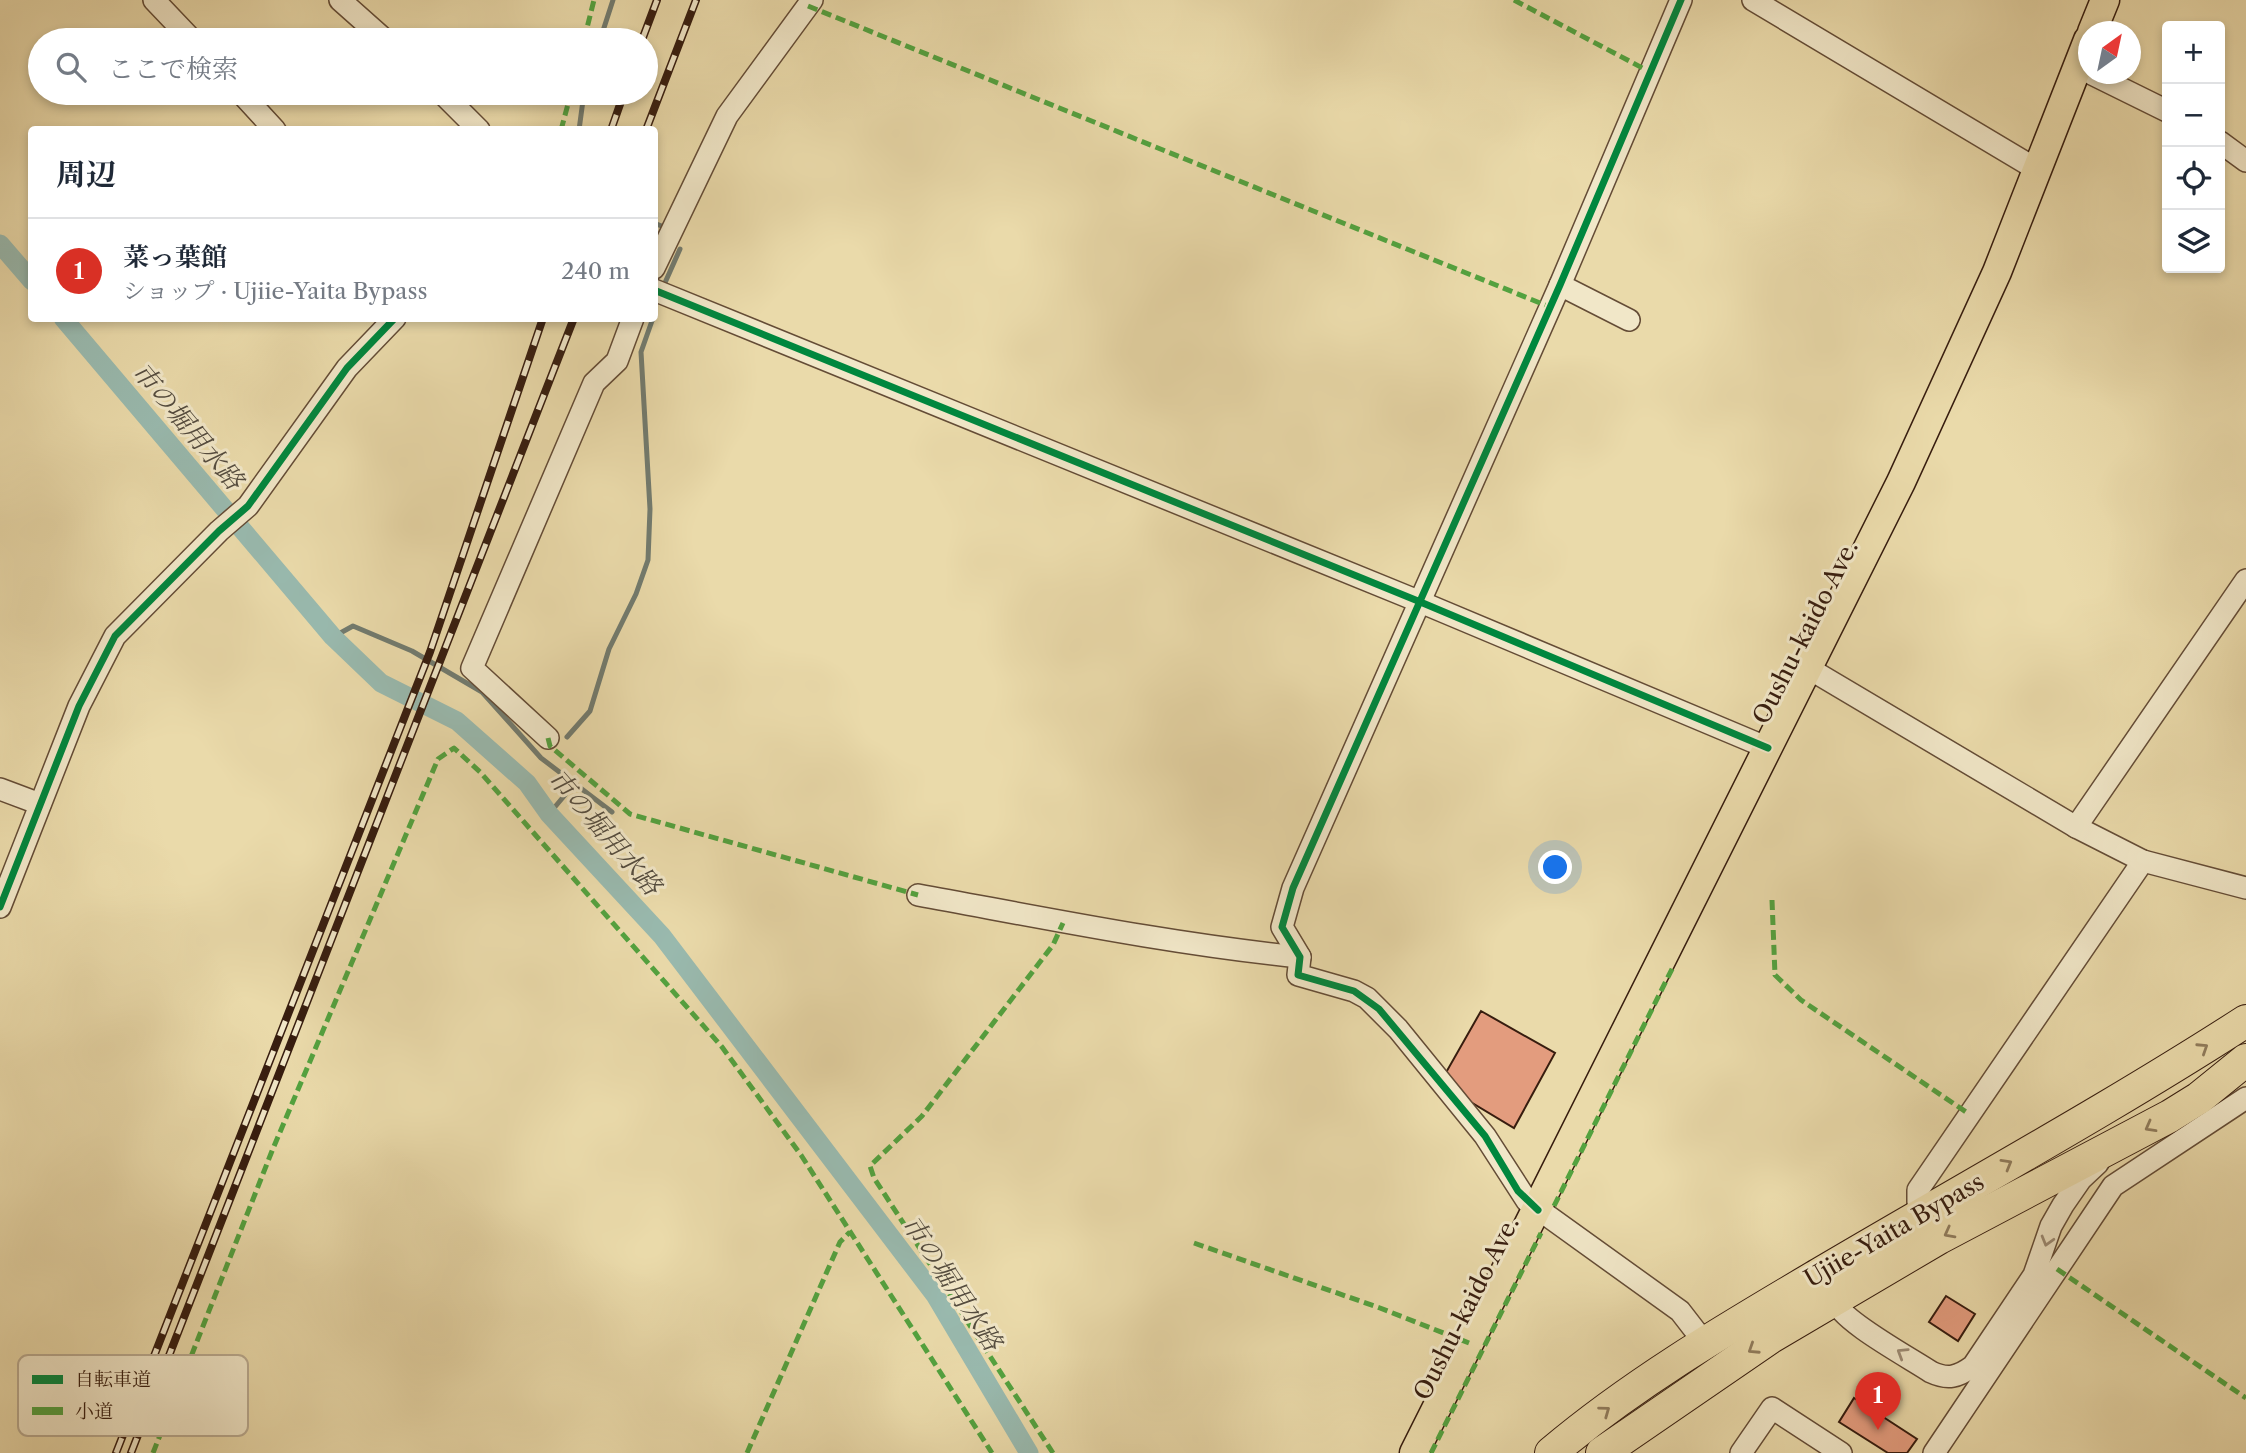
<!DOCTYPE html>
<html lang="ja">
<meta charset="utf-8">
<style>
:root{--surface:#fff;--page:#f2f2f3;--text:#1f2937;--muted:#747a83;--line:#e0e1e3;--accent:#d93025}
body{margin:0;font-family:"Libre Caslon Text","Noto Serif JP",serif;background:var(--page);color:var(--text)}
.controls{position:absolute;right:21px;top:21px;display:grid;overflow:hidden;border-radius:7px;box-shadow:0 4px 10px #0003}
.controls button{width:63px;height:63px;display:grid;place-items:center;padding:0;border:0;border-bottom:2px solid var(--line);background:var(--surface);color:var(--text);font:35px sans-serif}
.compass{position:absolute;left:2078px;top:21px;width:63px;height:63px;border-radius:50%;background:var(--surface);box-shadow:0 4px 10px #0003;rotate:33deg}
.you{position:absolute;left:1556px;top:868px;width:24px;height:24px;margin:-18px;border:5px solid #fff;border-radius:50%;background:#1a73e8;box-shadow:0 0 0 10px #1a73e833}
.badge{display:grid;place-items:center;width:46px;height:46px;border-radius:50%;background:var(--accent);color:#fff;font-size:23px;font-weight:700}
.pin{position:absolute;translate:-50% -58px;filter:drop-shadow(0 2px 4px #0008)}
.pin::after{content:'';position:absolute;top:37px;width:24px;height:21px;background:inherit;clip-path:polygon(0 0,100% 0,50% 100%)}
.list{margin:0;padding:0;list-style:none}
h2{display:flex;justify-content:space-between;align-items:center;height:91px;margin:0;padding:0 28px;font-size:30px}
h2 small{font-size:23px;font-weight:400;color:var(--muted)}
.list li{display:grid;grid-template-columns:46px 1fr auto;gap:21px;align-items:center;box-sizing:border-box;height:105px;padding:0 28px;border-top:2px solid var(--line)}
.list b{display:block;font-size:26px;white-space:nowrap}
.list p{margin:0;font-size:23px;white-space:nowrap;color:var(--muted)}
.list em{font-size:23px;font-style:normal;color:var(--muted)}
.icon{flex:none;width:38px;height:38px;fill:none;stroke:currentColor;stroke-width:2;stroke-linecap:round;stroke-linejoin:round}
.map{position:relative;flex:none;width:2246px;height:1453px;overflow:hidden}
.search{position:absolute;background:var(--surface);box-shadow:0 4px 10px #0003;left:28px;top:28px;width:630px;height:77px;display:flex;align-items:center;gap:18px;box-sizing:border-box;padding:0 24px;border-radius:38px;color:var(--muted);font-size:26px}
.panel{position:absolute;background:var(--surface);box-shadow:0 4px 10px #0003;left:28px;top:126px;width:630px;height:196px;border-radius:7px}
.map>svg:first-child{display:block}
</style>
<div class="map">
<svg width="2246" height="1453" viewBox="0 0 2246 1453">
<rect width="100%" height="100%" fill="#eadaaa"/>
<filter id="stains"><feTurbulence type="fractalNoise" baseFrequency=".00286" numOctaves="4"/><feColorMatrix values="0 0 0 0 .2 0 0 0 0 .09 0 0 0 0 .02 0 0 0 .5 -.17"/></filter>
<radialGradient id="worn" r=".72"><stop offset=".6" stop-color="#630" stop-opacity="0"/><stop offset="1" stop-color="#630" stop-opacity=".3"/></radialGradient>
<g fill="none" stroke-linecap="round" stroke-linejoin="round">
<g stroke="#727b6f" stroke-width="5">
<path d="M600,40L613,0"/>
<path d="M579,130L584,93"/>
<path d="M654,223L664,227"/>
<path d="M664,285L680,249"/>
<path d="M654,315L655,314"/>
<path d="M333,637L353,626L412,651L482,692L541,758L612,812"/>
<path d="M567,737L590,711L609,649L636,594L648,560L650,509L641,352L653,318"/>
<path d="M549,814L575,783"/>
</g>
<g stroke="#99baaf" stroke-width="19">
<path d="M0,244L32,281"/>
<path d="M63,318L333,637L381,683L457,721L527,783L549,814L662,936L935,1295L1029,1453"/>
</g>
</g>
<g fill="#e39c7e" stroke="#371d0f" stroke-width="2">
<path d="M1481,1011L1555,1053L1514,1128L1464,1098L1444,1076Z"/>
<path d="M1946,1296L1975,1314L1958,1341L1929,1322Z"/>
<path d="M1854,1398L1917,1439L1907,1453H1888L1839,1422Z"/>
</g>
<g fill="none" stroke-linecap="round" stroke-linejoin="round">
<g stroke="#644c36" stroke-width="24">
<g id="minor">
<path d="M154,0L192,40"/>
<path d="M340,0L385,40"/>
<path d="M1681,0L1560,285L1293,888L1282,927L1300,957L1298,975L1354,991L1367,998L1398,1029L1485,1136L1527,1201L1680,1311L1704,1342"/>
<path d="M1753,0L2036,169"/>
<path d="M2092,74L2167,111"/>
<path d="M241,93L275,130"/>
<path d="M442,93L479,130"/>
<path d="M2220,142L2246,161"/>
<path d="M654,268L727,116L812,0"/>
<path d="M1560,285L1629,320"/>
<path d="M654,290L1418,601L1768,748"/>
<path d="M1808,668L2076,827L2143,861L2246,888"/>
<path d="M548,738L472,668L594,383L617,361L633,318"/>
<path d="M0,789L40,804"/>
<path d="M2076,827L2246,580"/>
<path d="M918,895C1045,918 1171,944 1300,957"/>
<path d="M0,907L79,706L115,636L219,531L248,506L347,368L395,318"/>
<path d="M1922,1213L1918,1202V1190L2143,861"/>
<path d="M1835,1300C1839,1320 1912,1359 1931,1372C1948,1380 1958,1377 1973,1366L2034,1275L2051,1226L2063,1205L2081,1179L2098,1163"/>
<path d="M1741,1453L1772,1408L1841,1453"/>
<path d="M1934,1453L2113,1186L2246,1098"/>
</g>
</g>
<g stroke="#371d0f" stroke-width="31">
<g id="major">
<path d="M2092,32L2105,0"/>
<path d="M1414,1453L1901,482L1997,272L2088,40"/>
</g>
</g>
<g stroke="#371d0f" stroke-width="34">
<g id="highway">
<path d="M1551,1453C1635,1382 1730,1327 1823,1272C1965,1188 2108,1110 2246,1021"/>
<path d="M1602,1453L1771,1337L1939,1238L2170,1116L2199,1098L2246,1060"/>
</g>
</g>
<use href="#minor" stroke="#f1e7c8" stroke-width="21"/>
<use href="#major" stroke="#eadaaa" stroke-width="28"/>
<use href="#highway" stroke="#eadaaa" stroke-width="32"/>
<g stroke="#371d0f" stroke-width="8">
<g id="rail">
<path d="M642,40L657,0"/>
<path d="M611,130L624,93"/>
<path d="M646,130L696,0"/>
<path d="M116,1453L430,652L543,318"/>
<path d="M131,1453L574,318"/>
</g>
</g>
<use href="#rail" stroke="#f1e7c8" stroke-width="5" stroke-dasharray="16" stroke-linecap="butt"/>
<g stroke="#53a23f" stroke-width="5" stroke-dasharray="10 5" stroke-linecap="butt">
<path d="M1514,0L1650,72"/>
<path d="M808,6L1550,307"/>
<path d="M584,40L594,0"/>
<path d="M561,130L571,93"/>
<path d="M548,738L550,746L630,814L918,895"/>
<path d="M1772,900L1775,975L1801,1000L1969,1114"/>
<path d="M1554,1206L1673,967"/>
<path d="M1194,1243L1380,1308L1469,1343"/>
<path d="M2057,1269L2246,1398"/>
<path d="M153,1453L272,1151L438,759L454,748L480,772L722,1047L801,1155L992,1453"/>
<path d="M747,1453L840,1242L850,1232"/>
<path d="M1053,1453L874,1178L870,1166L922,1116L1053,945L1063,923"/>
<path d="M1431,1453L1541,1233"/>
</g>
<g stroke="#f1e7c8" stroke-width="11">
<g id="cycleway">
<path d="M654,290L1418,601L1768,748"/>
<path d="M0,907L79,706L115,636L219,531L248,506L347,368L395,318"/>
<path d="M1538,1210L1518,1191L1485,1136L1379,1009L1354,991L1298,975L1300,957L1282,927L1293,888L1560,285L1681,0"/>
</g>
</g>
<use href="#cycleway" stroke="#00873e" stroke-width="7"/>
</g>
<defs><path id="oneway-chevron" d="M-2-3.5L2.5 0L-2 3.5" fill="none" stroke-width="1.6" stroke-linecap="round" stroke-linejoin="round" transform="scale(1.75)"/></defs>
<g stroke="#907c5c">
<use href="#oneway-chevron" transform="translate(2203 1048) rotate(-33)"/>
<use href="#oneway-chevron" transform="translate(2150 1127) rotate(151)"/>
<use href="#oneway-chevron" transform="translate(2007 1164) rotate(-30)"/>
<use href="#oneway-chevron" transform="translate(1949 1233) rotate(152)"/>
<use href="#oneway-chevron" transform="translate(1753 1349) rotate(147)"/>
<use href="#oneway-chevron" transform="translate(1605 1411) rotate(-36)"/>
</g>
<g stroke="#9d8c75">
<use href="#oneway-chevron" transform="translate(2047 1241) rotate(106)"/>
<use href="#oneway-chevron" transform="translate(1902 1353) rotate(-148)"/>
</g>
<g text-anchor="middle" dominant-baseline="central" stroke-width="6" stroke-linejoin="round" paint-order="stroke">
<g font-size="24" fill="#371d0f" stroke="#f1e7c8">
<text transform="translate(1805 632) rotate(-63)">Oushu-kaido Ave.</text>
<text transform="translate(1894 1230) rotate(-30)">Ujiie-Yaita Bypass</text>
<text transform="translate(1466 1308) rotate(-63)">Oushu-kaido Ave.</text>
</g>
<g font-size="26" font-style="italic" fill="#544c3f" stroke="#f1e7c8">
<text transform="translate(188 426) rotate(50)">市の堀用水路</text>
<text transform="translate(605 832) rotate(49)">市の堀用水路</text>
<text transform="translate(952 1283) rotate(56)">市の堀用水路</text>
</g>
</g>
<rect x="18" y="1355" width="230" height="81" rx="10" fill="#f1e7c8" stroke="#b9aa90" stroke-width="2"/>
<rect x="32" y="1375" width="31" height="9" fill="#00873e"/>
<rect x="32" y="1407" width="31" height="8" fill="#53a23f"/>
<g font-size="19" fill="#371d0f">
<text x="75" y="1386">自転車道</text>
<text x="75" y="1418">小道</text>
</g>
<rect width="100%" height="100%" filter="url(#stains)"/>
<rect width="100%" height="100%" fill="url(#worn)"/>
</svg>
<div class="controls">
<button>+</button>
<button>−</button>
<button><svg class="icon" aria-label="locate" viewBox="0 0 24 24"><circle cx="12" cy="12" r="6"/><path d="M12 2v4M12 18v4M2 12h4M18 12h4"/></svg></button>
<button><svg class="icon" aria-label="layers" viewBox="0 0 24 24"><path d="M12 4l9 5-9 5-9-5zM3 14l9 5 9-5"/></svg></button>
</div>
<svg class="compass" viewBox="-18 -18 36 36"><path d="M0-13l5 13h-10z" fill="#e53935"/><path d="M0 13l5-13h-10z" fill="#747a83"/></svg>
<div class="you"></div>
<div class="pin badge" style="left:1878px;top:1430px">1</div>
<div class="search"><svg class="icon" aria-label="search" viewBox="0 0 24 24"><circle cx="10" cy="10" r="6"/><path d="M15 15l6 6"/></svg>ここで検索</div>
<section class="panel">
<h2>周辺<small></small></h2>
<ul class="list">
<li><span class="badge">1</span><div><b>菜っ葉館</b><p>ショップ · Ujiie-Yaita Bypass</p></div><em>240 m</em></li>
</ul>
</section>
</div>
